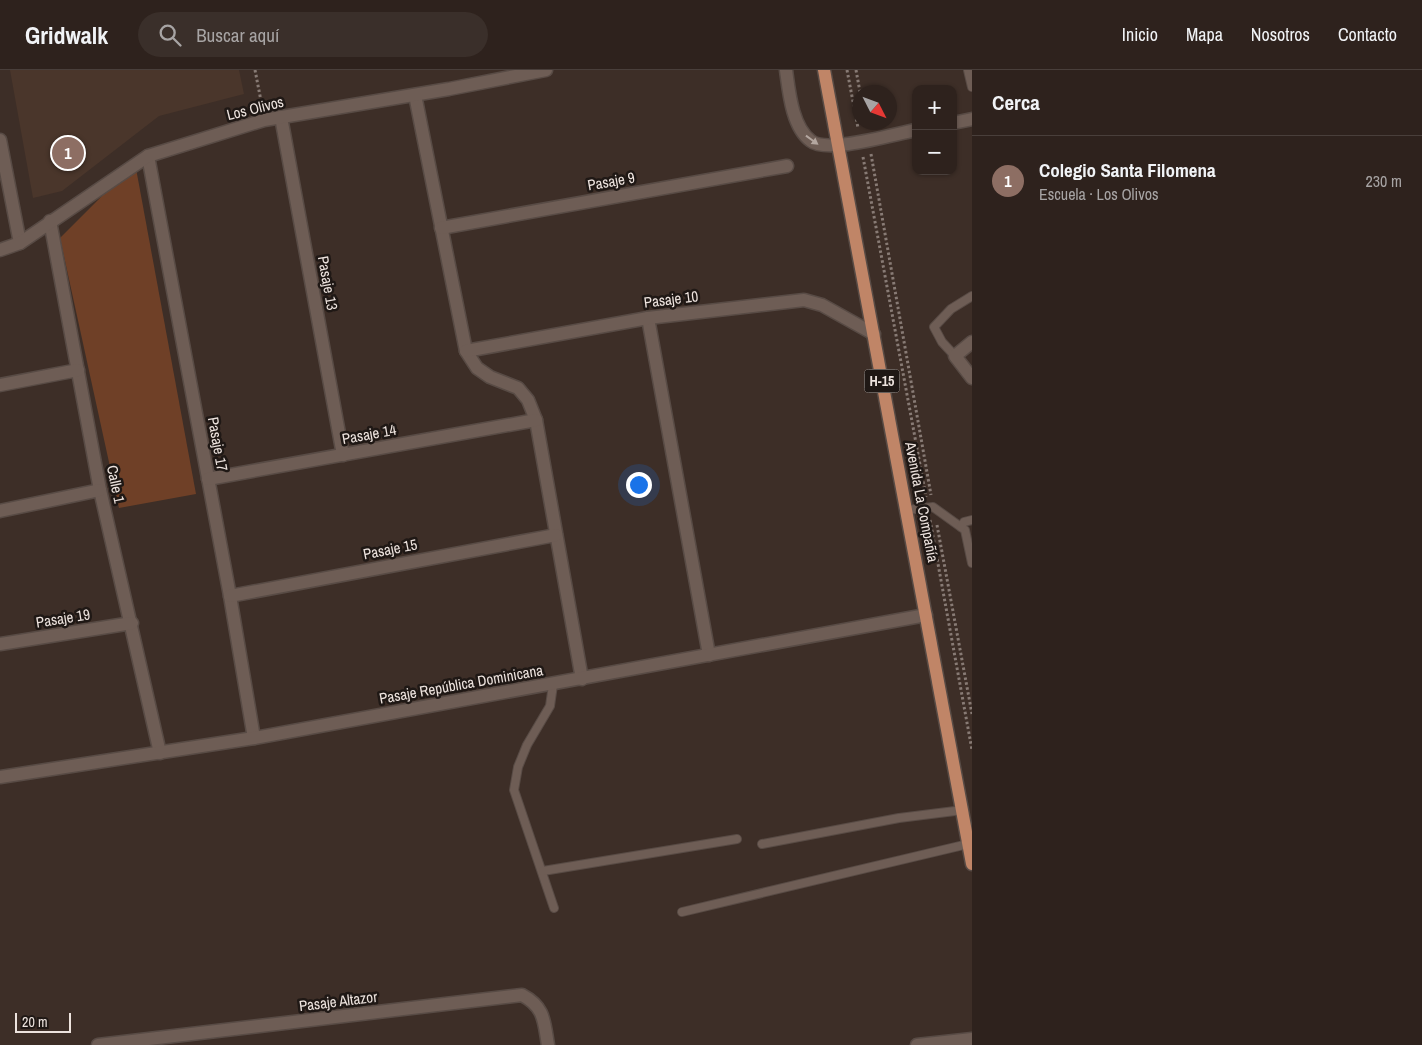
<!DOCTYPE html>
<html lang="es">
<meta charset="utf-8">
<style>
:root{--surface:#2e221d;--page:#3a2f2a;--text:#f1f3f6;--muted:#a7a4a4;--line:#493f3b;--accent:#b45309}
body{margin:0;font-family:"Archivo Narrow",sans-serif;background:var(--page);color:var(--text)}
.controls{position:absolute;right:15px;top:15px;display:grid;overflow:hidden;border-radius:10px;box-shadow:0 1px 4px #0004}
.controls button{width:45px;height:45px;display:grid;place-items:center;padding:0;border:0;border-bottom:1px solid var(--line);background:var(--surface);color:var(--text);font:25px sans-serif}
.compass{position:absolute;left:852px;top:15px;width:45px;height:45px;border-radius:50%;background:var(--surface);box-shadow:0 1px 4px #0004;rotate:132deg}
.scale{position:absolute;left:15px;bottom:12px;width:56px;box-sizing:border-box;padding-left:5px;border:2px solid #ede3de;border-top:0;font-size:14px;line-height:18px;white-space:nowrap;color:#ede3de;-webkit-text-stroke:4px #1f1815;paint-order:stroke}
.you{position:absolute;left:638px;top:414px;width:18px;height:18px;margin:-12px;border:4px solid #fff;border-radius:50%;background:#1a73e8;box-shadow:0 0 0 8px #1a73e833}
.badge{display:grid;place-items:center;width:32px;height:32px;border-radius:50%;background:var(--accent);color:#fff;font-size:16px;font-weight:700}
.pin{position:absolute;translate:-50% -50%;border:2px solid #fff;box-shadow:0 1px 5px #0006}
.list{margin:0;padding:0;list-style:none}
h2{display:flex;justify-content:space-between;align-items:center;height:65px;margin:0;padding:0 20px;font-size:21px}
h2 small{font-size:16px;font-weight:400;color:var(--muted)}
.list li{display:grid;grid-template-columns:32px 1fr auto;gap:15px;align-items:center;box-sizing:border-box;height:90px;padding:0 20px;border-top:1px solid var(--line)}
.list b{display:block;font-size:19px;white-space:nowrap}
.list p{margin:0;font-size:16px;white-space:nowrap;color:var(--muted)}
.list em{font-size:16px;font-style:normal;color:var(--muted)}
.icon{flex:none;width:28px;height:28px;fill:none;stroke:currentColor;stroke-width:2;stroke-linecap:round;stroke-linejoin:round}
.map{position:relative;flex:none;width:972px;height:975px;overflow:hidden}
header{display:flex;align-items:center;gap:30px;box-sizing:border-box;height:70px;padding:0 25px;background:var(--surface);border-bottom:1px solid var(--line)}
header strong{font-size:24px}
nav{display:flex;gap:28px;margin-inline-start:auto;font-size:18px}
.search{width:350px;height:45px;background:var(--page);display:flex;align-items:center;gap:12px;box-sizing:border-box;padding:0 18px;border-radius:28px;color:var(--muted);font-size:19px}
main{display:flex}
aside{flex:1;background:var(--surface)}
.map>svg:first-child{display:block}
</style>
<header>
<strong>Gridwalk</strong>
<div class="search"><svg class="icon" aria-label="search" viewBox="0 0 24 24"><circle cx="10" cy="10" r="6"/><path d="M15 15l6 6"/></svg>Buscar aquí</div>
<nav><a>Inicio</a><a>Mapa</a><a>Nosotros</a><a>Contacto</a></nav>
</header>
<main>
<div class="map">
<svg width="972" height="975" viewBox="0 0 972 975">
<rect width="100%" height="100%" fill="#3d2e27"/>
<path fill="#4a362b" d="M10,0H239L244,24L159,46L62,121L33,128Z"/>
<path fill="#6f4027" d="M135,93L196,424L119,438L60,168Z"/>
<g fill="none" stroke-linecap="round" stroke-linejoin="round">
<g stroke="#584b45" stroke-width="10">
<g id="service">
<path d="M968,0L972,17"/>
<path d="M955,286L942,272L934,257L951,239L972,226"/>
<path d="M907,440L933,437L965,460L972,493"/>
<path d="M961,457L964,452L972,450"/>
<path d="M553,615L550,636L527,675L518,697L514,720L554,838"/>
<path d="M762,774L899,748L963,740"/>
<path d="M543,801L737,769"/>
<path d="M682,842L968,774"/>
</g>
</g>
<g stroke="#584b45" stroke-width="15">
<g id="minor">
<path d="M415,25L466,281L477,298L490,307L518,318L528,330L536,350L582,609"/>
<path d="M281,47L343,385"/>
<path d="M0,70L20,173"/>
<path d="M148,86L230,526L254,668"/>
<path d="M50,151L100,420L160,683"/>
<path d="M441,158L787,96"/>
<path d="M648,248L709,585"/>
<path d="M972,272L955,286L972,308"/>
<path d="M466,281L648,248L804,230L822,235L874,264"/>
<path d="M0,315L78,300"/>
<path d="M208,409L536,350"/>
<path d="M0,441L100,420"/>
<path d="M230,526L556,465"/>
<path d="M0,574L132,553"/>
<path d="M0,707L254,668L926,545"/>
<path d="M98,975L522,925C545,937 544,952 548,975"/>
<path d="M917,975L972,969"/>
</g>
</g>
<g stroke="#584b45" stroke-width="15">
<g id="tertiary">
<path d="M786,0C789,22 792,57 811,71C827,84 894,64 916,60"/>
<path d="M953,53L972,49"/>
<path d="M0,180L20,173L148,86L264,50L449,19L546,0"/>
</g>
</g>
<g stroke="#584b45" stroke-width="15">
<path id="primary" d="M824,0L972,794"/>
</g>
<g stroke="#887b75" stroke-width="3" stroke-dasharray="2.5 2.5" stroke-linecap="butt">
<path d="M255,0L262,36"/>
<path d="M847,0L858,58"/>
<path d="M856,0L860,22"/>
<path d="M871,84L931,425"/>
<path d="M863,87L926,427"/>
<path d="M930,450L972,680"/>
<path d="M937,455L972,644"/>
</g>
<use href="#service" stroke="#6e5d55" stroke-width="8"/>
<use href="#minor" stroke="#6e5d55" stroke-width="12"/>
<use href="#tertiary" stroke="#6e5d55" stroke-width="12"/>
<use href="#primary" stroke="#c08567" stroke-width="12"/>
</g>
<defs><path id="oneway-solid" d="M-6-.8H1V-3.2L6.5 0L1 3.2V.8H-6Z" transform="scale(1.25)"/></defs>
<use fill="#b4a7a0" href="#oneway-solid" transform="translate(812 70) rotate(36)"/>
<g text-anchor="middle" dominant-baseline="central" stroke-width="5" stroke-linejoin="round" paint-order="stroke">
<rect fill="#1f1815" stroke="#afa6a2" stroke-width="1" x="864.5" y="299.5" width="35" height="23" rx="4"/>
<g font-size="14" font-weight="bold" fill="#ede3de">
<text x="882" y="311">H-15</text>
</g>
<g font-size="15" fill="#ede3de" stroke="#1f1815">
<text transform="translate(255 38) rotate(-14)">Los Olivos</text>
<text transform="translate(611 111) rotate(-10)">Pasaje 9</text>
<text transform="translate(328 213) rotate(80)">Pasaje 13</text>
<text transform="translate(671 229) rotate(-7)">Pasaje 10</text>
<text transform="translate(369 364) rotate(-10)">Pasaje 14</text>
<text transform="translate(218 374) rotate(80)">Pasaje 17</text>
<text transform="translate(116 414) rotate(78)">Calle 1</text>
<text transform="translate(922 432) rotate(79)">Avenida La Compañía</text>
<text transform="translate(390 479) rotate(-11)">Pasaje 15</text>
<text transform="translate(63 548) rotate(-9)">Pasaje 19</text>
<text transform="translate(461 614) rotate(-10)">Pasaje República Dominicana</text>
<text transform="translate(338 931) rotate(-7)">Pasaje Altazor</text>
</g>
</g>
</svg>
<div class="controls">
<button>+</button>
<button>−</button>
</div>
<svg class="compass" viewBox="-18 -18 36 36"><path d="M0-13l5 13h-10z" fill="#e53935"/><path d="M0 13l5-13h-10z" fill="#a7a4a4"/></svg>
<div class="scale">20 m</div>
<div class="you"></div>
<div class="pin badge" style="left:68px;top:83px;background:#8d6e63">1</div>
</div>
<aside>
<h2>Cerca<small></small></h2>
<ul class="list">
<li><span class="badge" style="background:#8d6e63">1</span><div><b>Colegio Santa Filomena</b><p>Escuela · Los Olivos</p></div><em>230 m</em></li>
</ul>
</aside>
</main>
